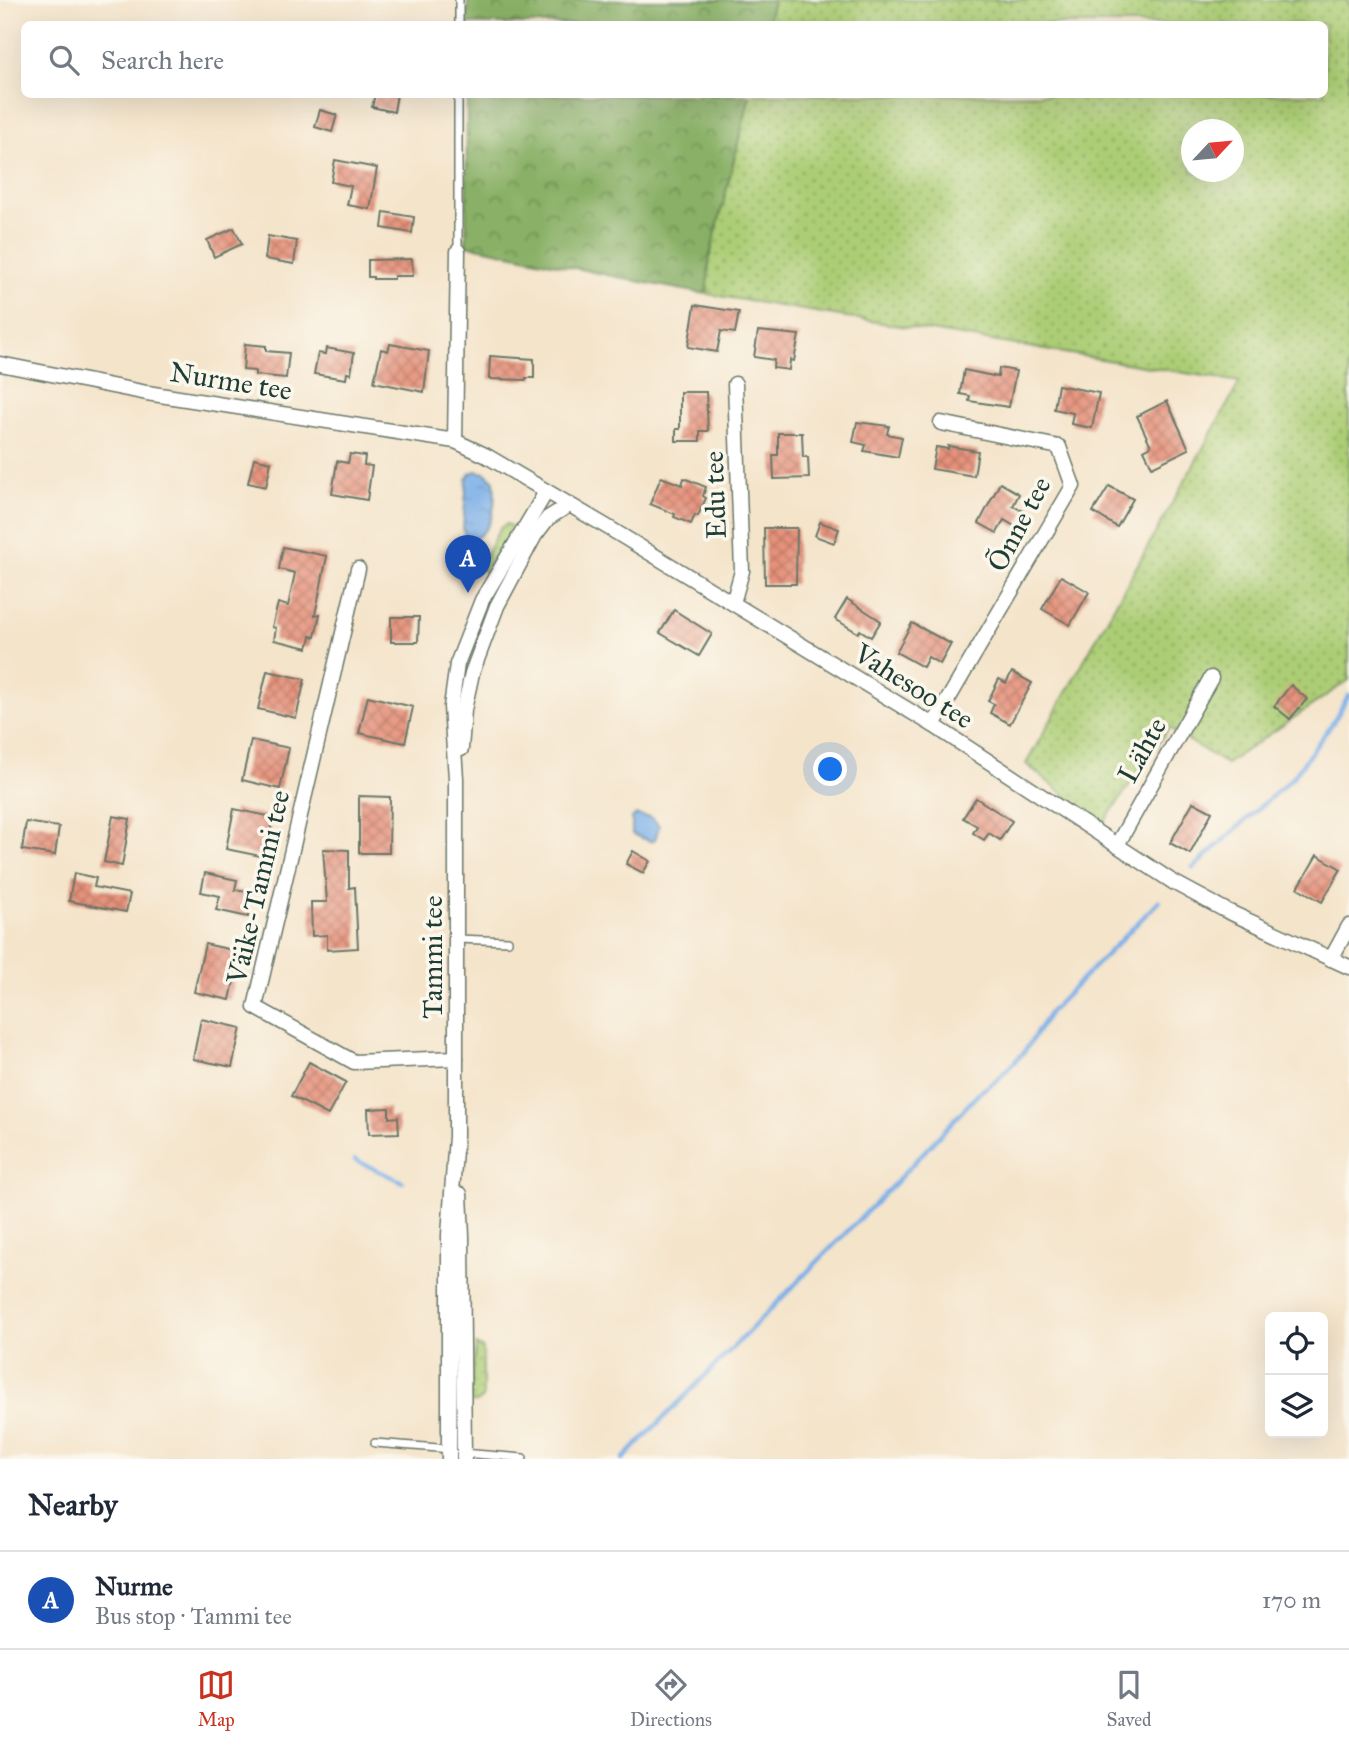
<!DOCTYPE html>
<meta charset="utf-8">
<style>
:root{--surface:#fff;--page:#f6f6f7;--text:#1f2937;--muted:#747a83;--line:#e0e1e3;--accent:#c8321e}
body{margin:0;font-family:"IM FELL Great Primer",serif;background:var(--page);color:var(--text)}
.controls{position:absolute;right:21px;bottom:21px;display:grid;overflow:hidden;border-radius:10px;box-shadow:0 7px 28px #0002}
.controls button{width:63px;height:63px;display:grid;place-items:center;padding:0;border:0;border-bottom:2px solid var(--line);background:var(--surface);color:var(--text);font:35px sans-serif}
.compass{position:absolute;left:1181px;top:119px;width:63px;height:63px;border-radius:50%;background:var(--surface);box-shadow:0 7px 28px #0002;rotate:64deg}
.you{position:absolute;left:831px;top:770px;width:24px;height:24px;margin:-18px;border:5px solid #fff;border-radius:50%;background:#1a73e8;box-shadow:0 0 0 10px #1a73e833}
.badge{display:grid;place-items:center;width:46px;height:46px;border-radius:50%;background:var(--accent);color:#fff;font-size:23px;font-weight:700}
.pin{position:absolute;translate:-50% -58px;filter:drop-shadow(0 2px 4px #0008)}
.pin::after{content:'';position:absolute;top:37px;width:24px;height:21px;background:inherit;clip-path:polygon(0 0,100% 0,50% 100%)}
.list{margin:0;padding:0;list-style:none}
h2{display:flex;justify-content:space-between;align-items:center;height:91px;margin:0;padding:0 28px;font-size:30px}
h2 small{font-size:23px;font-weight:400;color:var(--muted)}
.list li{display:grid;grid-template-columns:46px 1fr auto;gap:21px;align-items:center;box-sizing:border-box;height:98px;padding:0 28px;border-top:2px solid var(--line)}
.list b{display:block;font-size:26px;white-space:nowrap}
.list p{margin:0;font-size:23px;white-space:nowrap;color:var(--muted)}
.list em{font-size:23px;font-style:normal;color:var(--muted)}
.icon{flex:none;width:38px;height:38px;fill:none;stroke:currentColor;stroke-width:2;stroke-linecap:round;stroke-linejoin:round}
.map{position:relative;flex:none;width:1349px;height:1459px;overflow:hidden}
.search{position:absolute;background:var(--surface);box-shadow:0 7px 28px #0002;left:21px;right:21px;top:21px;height:77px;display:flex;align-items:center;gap:18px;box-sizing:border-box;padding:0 24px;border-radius:10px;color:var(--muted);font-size:26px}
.sheet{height:189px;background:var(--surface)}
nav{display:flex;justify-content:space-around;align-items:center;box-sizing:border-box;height:98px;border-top:2px solid var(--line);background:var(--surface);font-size:19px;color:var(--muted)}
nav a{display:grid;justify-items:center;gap:4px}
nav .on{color:var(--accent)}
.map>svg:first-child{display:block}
</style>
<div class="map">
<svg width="1349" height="1459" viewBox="0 0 1349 1459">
<defs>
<pattern id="grass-dots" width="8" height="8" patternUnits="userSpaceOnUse" patternTransform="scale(1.75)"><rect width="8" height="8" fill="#accd75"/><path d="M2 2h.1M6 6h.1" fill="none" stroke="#8ba861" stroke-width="1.8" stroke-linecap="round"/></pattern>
<pattern id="forest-crowns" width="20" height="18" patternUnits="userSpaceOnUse" patternTransform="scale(1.75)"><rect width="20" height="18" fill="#89b066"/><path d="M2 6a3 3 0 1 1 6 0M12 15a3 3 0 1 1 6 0" fill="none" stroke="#6f9055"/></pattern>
<pattern id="water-ripples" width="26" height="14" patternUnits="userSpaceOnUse" patternTransform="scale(1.75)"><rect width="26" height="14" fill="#7aafe8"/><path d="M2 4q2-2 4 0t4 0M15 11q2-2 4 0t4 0" fill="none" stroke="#6390bd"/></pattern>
<pattern id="building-cross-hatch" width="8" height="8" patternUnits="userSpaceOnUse" patternTransform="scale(1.75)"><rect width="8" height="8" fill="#e6917a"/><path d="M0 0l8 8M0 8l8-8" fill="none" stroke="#ba7865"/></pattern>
</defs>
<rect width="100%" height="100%" fill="#fbf7ec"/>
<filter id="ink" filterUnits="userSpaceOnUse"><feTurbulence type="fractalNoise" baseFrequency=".0143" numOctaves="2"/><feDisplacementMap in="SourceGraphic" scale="14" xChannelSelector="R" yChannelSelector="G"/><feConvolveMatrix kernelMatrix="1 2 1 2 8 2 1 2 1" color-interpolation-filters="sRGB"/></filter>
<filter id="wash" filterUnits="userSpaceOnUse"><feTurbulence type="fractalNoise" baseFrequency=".00686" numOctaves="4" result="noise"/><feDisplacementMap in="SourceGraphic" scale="28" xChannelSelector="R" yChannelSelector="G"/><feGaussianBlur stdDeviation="1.57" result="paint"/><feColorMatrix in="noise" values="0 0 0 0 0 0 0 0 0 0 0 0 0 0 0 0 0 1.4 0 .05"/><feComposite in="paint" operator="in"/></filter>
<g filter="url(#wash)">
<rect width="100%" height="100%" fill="#f4e4ca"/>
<g fill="url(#grass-dots)" stroke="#668554" stroke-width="2" fill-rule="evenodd">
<path d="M773,0H1349V680L1226,764L1169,728L1102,825L1026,764L1240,382L707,294L709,260L750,95L1324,94V24H767ZM1192,130H1234V172H1192Z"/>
<path d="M507,524L514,528L484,572L480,566L500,528Z"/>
<path d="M476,1345L483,1349V1398L477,1403L470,1402V1387Z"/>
</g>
<g fill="url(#forest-crowns)" stroke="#54764d" stroke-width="2">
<path d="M468,0H773L767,24H468Z"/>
<path d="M467,95H750L709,260L707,294C626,281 547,261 466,245Z"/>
</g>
<g fill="url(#water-ripples)" stroke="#4c768e" stroke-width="2">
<path d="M476,471L485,473L494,481C496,502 495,531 471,540L465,536L463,529L467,479L470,473Z"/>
<path d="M636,815L652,818L659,826L655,840L652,842L632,834V819Z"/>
</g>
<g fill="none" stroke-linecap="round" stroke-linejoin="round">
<g stroke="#7aafe8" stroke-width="4.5">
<path d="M1193,868L1293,777L1332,724L1349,695"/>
<path d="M355,1160L403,1182"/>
<path d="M623,1459L894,1184L980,1092L997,1080L1024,1052L1050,1012L1159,901"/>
</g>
</g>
<g id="blocks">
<g fill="url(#building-cross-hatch)">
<path d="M375,94H397L394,112L372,107Z"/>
<path d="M320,110L337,115L332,132L315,127Z"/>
<path d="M335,160L377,168L370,209L347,205L351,186L331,182Z"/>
<path d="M384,212L414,217L412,233L382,228Z"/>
<path d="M234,228L242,244L214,257L207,240Z"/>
<path d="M268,236L297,241L294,264L265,259Z"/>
<path d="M412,259L413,276H394V279H373V277H368V260Z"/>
<path d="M695,305L739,312L735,333L721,331L717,352L688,347Z"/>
<path d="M758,331L799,335L794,361L790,360L789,370L773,368L774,360L754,357Z"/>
<path d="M245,344L266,346V351L289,353L286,378L255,375V371L243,370Z"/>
<path d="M390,344L429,351L424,392L374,382L381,349L388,351Z"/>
<path d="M326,348L354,353L351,374L347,373L346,379L314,374L318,353L325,354Z"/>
<path d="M490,356L534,359V378H526V380L489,379Z"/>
<path d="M999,368L1016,371L1009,407L969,401L970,396L960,394L964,370L998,377Z"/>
<path d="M1058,385L1099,393L1092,428L1071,424L1073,413L1054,409Z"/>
<path d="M680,392H706L708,431H700V441H676V429H680Z"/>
<path d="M1167,401L1189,449L1152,467L1144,450L1151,446L1137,416Z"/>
<path d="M857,422L889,426L887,434L902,437L898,457L864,451L866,445L853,442Z"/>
<path d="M778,433H802L803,457H808L809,478L774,479L773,455H778Z"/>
<path d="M948,446L978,451L974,476L932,469L936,447L948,449Z"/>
<path d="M350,454L365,456L364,465L372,466L367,500L332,494L337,461L348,463Z"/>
<path d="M254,458L271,462L266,487L248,483Z"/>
<path d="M661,477L682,485L684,478L706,487L703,496L706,498L698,516L695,515L691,524L674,517L675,514L650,504Z"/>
<path d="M1000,483L1019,494L1013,506L1025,512L1016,527L1004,520L997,533L979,523Z"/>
<path d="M1109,486L1133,499L1117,527L1093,512Z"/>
<path d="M820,522L839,529L834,543L815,536Z"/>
<path d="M764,528H797L796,584H765Z"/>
<path d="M283,547L327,556L315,615L320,614L315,637L311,636L308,648L274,640L276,628L272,627L278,603L288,606L295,573L279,569Z"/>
<path d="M1061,576L1089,592L1070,625L1042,609Z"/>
<path d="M847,599L881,621L871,637L860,630L858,633L835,619Z"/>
<path d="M674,610L712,634L699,656L660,633Z"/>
<path d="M391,617H419L418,642H391Z"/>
<path d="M912,623L951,644L940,664L928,657L923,667L896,652Z"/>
<path d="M267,671L305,679L296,718L258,709Z"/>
<path d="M1012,672L1032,683L1010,724L990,713L994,704L988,701L999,679L1006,683Z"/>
<path d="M1291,685L1307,699L1290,719L1274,706Z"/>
<path d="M368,696L413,707L405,743L359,733Z"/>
<path d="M251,740L289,748L280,789L242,780Z"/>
<path d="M359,796L390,797L389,853H359Z"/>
<path d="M976,798L1012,821L1000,840L989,833L984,840L973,833L977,826L963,818Z"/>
<path d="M1193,802L1212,812L1190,854L1170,843Z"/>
<path d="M234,809L273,817L265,857L226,849Z"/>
<path d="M113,816L130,819L122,866L104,862Z"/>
<path d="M26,822L59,827L55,855L22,850Z"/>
<path d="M323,849L349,850V888L355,887L358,948L327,950V935L312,936L311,902H327Z"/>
<path d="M633,851L650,861L643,873L626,864Z"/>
<path d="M1317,855L1341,869L1322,902L1298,888Z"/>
<path d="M74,873L96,878L94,887L130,894L126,912L69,901Z"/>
<path d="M205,873L237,880L235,890L253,893L248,917L216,910L220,896L201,892Z"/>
<path d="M205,944L237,951L234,966L237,967L230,1000L194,992Z"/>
<path d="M201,1019L241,1028L232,1067L193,1059Z"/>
<path d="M309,1062L346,1082L328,1115L291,1096Z"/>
<path d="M389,1108V1118L398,1117L399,1133L369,1134L368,1109Z"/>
</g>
</g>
</g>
<g filter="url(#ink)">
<use href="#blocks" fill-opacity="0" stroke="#6a7768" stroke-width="2"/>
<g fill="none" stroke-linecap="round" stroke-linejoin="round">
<g stroke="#6a7768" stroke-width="10">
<g id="lane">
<path d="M459,24V0"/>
<path d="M458,251V94"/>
<path d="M457,939L508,941"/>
<path d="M375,1443L451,1449"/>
<path d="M462,1453L523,1458"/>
</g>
</g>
<g stroke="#6a7768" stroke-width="17">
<g id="street">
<path d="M0,364L147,393L455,441L485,455L609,528L933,725L1173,882L1225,910L1349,967"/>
<path d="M455,441L458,251"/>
<path d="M358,569L255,1007L354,1062L456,1058"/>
<path d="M733,603L742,571L735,384"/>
<path d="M933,725L1073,486L1059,447L941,423"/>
<path d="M461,749L464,710L472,673L497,606L535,535L548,518L569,505"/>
<path d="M1117,845L1211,678"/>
<path d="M1331,959L1349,926"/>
<path d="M460,1194L462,1236L464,1459"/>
<path d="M449,1459V1235L456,1136V778L451,707L457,664L482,600L546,492"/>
</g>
</g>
<use href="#lane" stroke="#fff" stroke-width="7"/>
<use href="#street" stroke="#fff" stroke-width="14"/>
</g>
</g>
<g text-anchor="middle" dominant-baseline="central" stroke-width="7" stroke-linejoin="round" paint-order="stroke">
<g font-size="28" fill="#1f3d34" stroke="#fbf7ec">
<text transform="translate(231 381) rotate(9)">Nurme tee</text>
<text transform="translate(715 495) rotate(-92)">Edu tee</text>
<text transform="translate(1019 524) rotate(-62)">Õnne tee</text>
<text transform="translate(914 686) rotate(32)">Vahesoo tee</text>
<text transform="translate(1142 750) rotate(-61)">Lähte</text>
<text transform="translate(258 887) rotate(-77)">Väike-Tammi tee</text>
<text transform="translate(432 957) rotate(-90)">Tammi tee</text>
</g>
</g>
</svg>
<div class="controls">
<button><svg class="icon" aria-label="locate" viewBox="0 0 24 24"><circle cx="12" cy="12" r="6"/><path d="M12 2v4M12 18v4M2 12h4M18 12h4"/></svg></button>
<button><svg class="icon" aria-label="layers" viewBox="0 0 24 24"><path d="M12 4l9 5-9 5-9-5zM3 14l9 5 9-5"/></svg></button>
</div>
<svg class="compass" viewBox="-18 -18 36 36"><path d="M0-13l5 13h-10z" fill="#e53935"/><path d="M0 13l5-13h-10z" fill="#747a83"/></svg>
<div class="you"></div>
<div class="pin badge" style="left:468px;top:593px;background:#1a4fb4">A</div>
<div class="search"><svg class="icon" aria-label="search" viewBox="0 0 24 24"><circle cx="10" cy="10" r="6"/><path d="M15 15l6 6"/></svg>Search here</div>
</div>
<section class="sheet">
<h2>Nearby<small></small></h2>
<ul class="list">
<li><span class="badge" style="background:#1a4fb4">A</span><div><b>Nurme</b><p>Bus stop · Tammi tee</p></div><em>170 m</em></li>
</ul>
</section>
<nav>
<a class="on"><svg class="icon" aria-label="map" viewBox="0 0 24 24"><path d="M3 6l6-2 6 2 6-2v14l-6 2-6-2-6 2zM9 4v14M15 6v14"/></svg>Map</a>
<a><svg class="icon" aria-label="directions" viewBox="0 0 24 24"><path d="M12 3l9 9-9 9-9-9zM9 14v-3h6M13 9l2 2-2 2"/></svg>Directions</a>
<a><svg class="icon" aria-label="saved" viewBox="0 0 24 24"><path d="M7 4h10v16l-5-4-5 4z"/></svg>Saved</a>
</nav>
